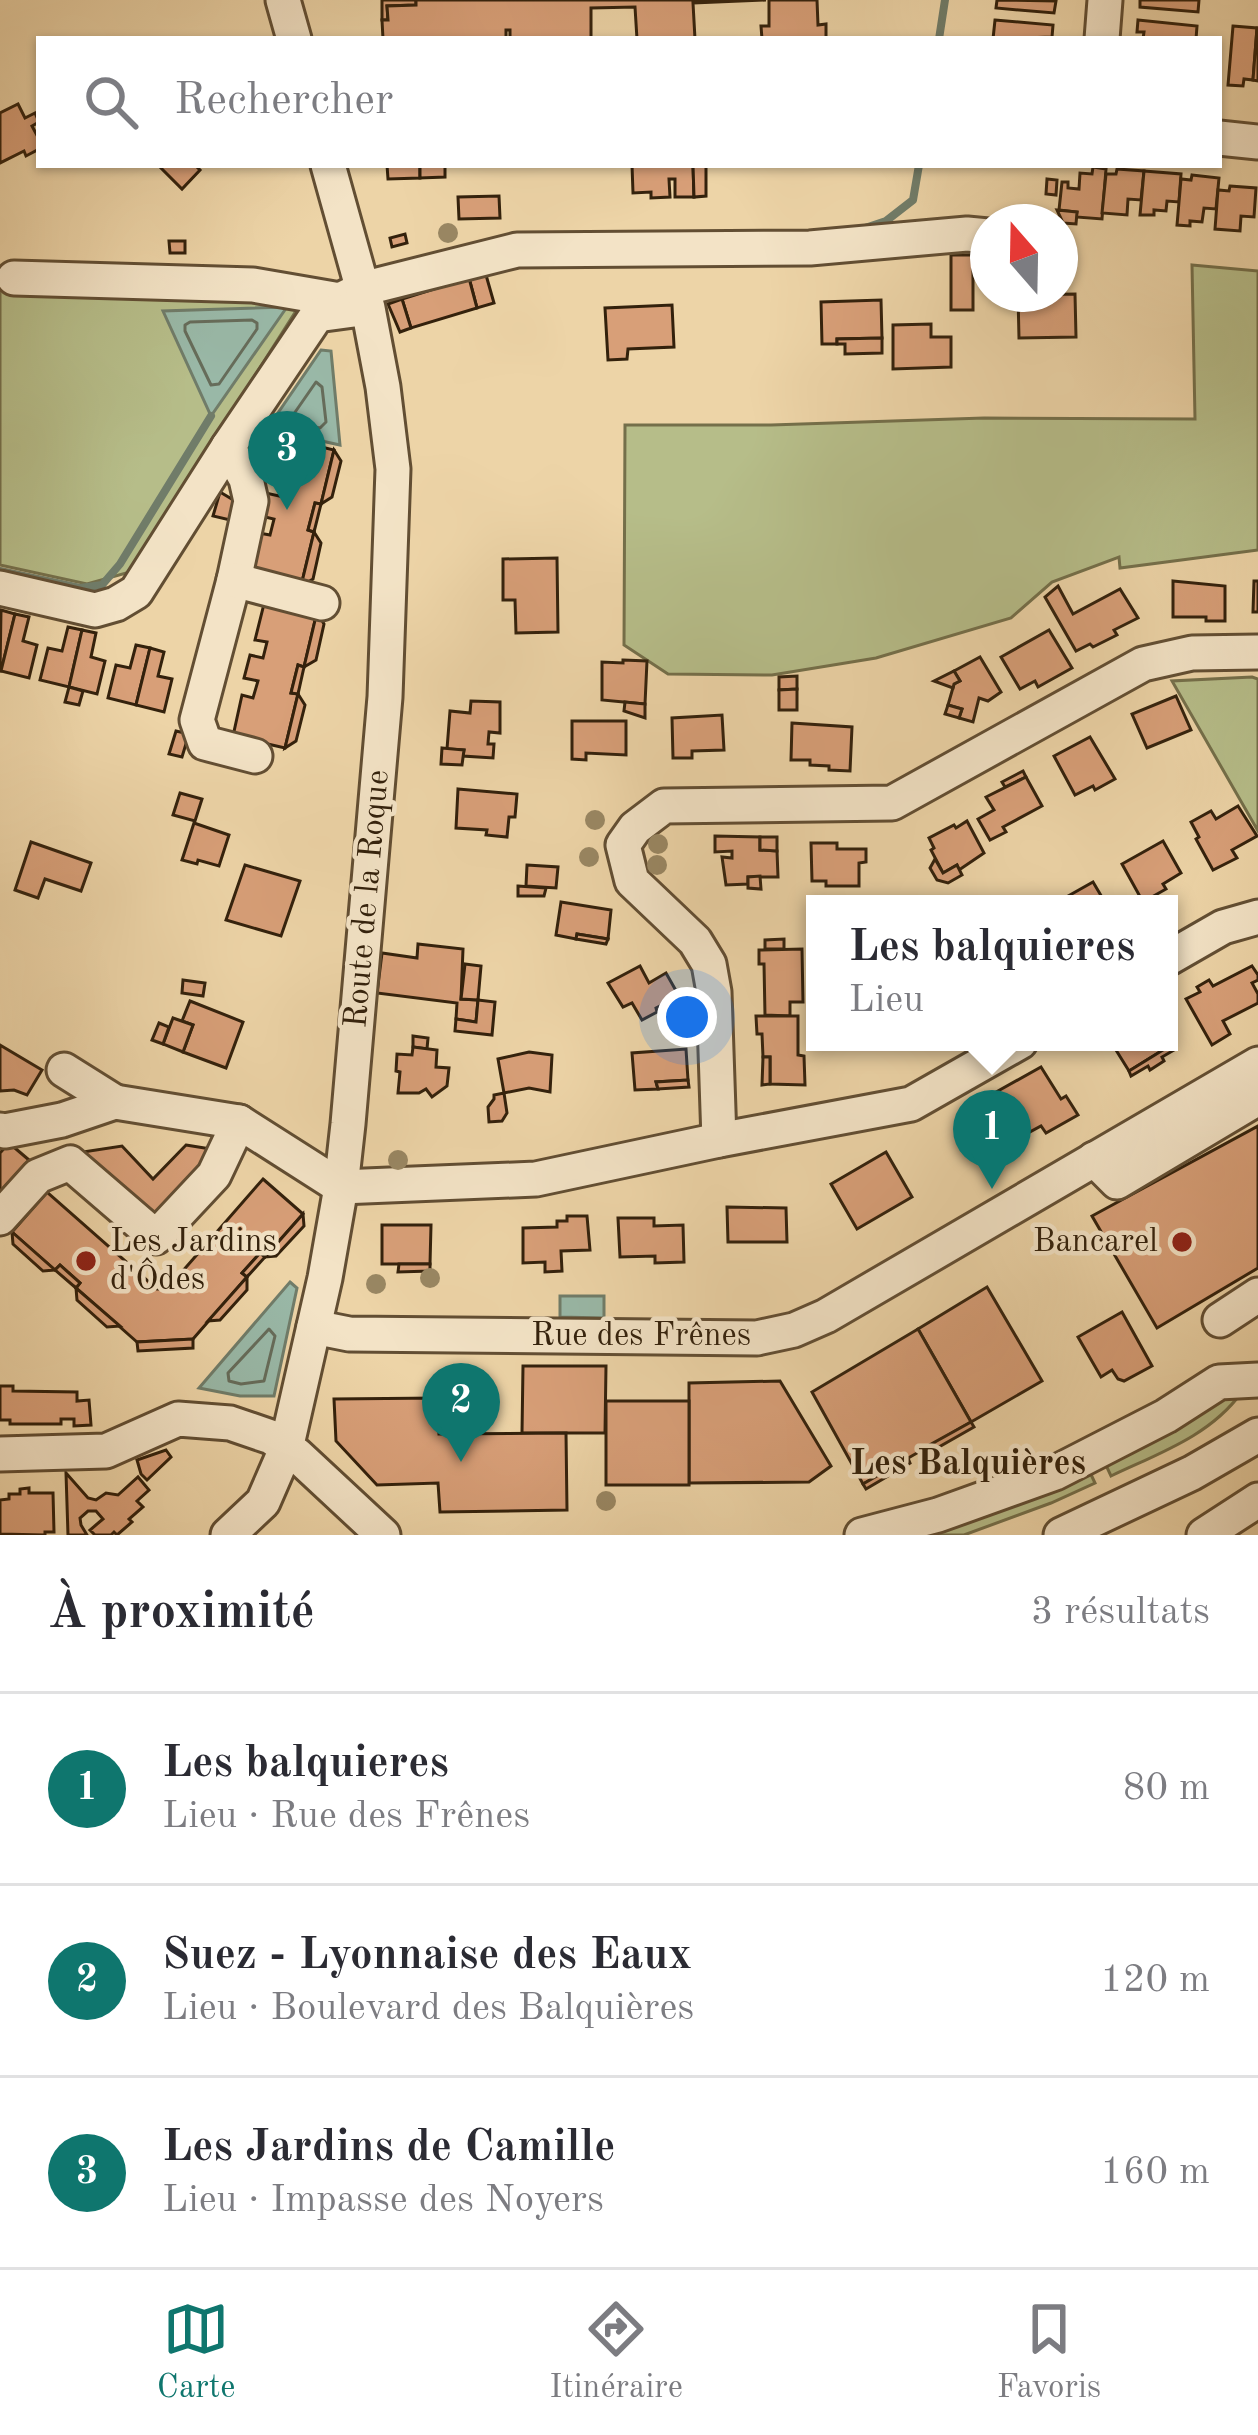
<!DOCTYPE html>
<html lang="fr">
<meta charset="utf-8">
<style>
:root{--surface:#fff;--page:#f2f2f3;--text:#2b2b33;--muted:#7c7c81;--line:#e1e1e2;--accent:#0f766e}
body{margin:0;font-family:"Old Standard TT",serif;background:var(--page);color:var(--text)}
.compass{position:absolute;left:970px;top:204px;width:108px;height:108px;border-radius:50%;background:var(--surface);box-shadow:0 3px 9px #0004;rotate:340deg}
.you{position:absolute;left:687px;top:1017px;width:42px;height:42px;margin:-30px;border:9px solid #fff;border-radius:50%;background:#1a73e8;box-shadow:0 0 0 18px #1a73e833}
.badge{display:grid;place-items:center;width:78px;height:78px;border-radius:50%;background:var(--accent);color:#fff;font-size:39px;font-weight:700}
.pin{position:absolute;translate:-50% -99px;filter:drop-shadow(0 3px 6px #0008)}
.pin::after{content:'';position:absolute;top:63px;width:42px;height:36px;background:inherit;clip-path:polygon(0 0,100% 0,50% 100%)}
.popup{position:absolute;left:806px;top:895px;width:372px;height:156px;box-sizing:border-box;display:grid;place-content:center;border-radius:0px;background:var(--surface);filter:drop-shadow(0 3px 9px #0005);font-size:39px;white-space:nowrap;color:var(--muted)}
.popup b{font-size:45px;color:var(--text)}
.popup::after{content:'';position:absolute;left:50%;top:100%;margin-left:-24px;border:24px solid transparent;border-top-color:var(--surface)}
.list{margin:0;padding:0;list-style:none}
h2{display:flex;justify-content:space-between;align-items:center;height:156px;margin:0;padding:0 48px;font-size:51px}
h2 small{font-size:39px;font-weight:400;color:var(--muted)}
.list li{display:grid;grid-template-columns:78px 1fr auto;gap:36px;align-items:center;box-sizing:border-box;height:192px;padding:0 48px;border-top:3px solid var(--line)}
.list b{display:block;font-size:45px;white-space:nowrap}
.list p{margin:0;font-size:39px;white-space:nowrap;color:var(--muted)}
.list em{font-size:39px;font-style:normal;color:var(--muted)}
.icon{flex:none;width:66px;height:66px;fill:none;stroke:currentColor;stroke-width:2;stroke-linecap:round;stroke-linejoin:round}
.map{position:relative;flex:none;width:1258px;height:1535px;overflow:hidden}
.search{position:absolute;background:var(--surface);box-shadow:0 3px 9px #0004;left:36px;right:36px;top:36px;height:132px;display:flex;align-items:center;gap:30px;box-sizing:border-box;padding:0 42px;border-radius:0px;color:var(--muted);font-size:45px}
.sheet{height:732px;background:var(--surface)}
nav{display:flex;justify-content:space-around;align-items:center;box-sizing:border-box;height:168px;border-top:3px solid var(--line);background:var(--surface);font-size:33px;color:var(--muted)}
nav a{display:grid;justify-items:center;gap:6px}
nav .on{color:var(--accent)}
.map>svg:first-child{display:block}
</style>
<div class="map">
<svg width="1258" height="1535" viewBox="0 0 1258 1535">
<rect width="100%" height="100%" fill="#edd4a7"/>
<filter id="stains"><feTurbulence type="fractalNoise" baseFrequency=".00167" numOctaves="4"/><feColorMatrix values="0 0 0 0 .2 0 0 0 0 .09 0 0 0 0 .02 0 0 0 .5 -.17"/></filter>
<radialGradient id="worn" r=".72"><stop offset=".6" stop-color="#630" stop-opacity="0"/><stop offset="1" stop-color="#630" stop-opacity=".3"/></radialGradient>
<g fill="#b6bd89" stroke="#746f4a" stroke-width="3">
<path d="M1192,265L1258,271V550L1120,568L1119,557L1052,582L1011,618L876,658L772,675L668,674L624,645L625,425H771L984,418L1195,419Z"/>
<path d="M0,288L301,303L130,572L87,584L0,565Z"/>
<path d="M1252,677L1258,679V831L1172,681Z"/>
<path d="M1241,1393C1210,1436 1157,1454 1111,1476L1104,1461L1225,1396Z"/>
<path d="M1088,1468L1095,1483L1051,1503L964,1535H911Z"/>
</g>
<g fill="#99b8a7" stroke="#707c69" stroke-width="3">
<path d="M287,307L211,416L163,311Z"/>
<path d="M321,350L331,351L340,445L267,429Z"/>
<path d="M290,1282L297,1288L274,1396H240L199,1388Z"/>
<path d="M560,1296H604V1318L560,1317Z"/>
</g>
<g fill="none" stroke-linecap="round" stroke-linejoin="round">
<g stroke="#666c5a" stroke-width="3">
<path d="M252,320L257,323V329L219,384L211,385L185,331V325L190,322Z"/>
<path d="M316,382L322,387L326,422L320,428L295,423L291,418Z"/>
<path d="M269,1329L275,1336L264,1381L241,1384L229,1381L228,1373Z"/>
</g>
<g stroke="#707c69" stroke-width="8">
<path d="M939,39L945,0"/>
<path d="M862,229L886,221L913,200L919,165"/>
<path d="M0,571L80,588L102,585L120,564L211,416"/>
</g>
</g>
<g fill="#d89f78" stroke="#33210c" stroke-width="3">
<path d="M382,0H416V5L387,6L388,20H382Z"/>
<path d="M416,0H766L693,3L695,39H637L635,7L591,8V39H510V30H506V39H383L382,20H388L387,6L416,5Z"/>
<path d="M769,0H817L818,25L826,24V39H762L761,26H769Z"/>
<path d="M997,0L1056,1L1054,13L996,8Z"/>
<path d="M1140,0H1199L1198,12L1140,7Z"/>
<path d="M995,20L1053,25L1052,37L993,39Z"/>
<path d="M1138,20L1197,26L1196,39H1143L1144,32H1137Z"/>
<path d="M1233,26L1257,28L1253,80L1244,79L1243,86L1228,85Z"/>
<path d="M1257,28H1258V81L1253,80Z"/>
<path d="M18,104L25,118L35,113L39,122L32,126L39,139V149L26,156L24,151L0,163V113Z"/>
<path d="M158,165H195L200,170L182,189Z"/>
<path d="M387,165H420V178L388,179Z"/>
<path d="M420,165H445V177L420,178Z"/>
<path d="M632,165H693L694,197H675V179H669L670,197L651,198V192L633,193Z"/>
<path d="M693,165H706V196L694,197Z"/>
<path d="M1093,167L1106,169L1102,219L1076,217L1077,212L1059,210L1062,182H1068V188L1079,189L1080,173L1092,174Z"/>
<path d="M1117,169L1144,171L1141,200L1128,199L1127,215L1102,213L1106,174H1116Z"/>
<path d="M1144,171L1181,174L1179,202L1167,201L1166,211L1154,210V215H1140Z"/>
<path d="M1192,175L1219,178L1216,209L1204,208L1202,222L1190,221V226L1177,225L1181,179L1191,180Z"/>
<path d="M1047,179L1057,180L1056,195L1046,194Z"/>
<path d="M1230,186L1256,188L1254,217L1241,216L1240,231L1215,229L1218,190L1229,191Z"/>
<path d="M499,196L500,218L459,219L458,197Z"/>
<path d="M1057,210L1077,212L1076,224L1063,223Z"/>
<path d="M405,234L407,243L392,247L390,238Z"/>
<path d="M169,241H185V253H170Z"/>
<rect x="951" y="255" width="22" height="55"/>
<path d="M486,275L494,303L477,308L469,278Z"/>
<path d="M469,278L477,308L411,328L402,299Z"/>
<path d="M1075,294L1076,337L1019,338L1018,295Z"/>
<path d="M402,299L411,328L400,332L388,304Z"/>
<path d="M881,300L882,338L837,339V344H822L821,302Z"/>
<path d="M672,305L674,347L628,349L627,359L608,360L605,308Z"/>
<path d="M931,324V337H951V367L893,369V325Z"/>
<path d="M882,338V353L845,354V344H837V339Z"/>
<path d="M281,437L334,450L321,504L315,503L308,530L314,532L301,586L249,573L259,533L270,535L274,519L261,516L266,493L279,496L283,480L263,475L270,449L278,451Z"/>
<path d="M334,450L341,461L332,497L321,504Z"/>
<path d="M220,492L235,501L230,520L213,516Z"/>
<path d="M315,503L321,504L314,532L308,530Z"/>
<path d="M314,532L321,543L313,579L301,586Z"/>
<path d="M557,558L558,632L516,633L515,600H503V559Z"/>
<path d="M1173,581L1225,586V621H1206V617H1173Z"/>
<path d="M1254,581H1258V612H1253Z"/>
<path d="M1058,586L1073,614L1120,589L1138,618L1114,630L1117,635L1093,647L1090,644L1076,651L1045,597Z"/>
<path d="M265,600L317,612L304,667L298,665L291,693L298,694L285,748L233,736L242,695L253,698L258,681L244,678L250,655L263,658L267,642L255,640Z"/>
<path d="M1,610L15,614L1,671H0Z"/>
<path d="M317,612L324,624L316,660L304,667Z"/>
<path d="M15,614L29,617L23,641L37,645L29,678L1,671Z"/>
<path d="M68,627L82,630L69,687L40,680L48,648L62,651Z"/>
<path d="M82,630L96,633L91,657L105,661L97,694L69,687Z"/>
<path d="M1049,630L1072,668L1038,687L1035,681L1020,689L1001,657Z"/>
<path d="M136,645L150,648L136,705L108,698L116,665L130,668Z"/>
<path d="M150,648L164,652L158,676L172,679L164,712L136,705Z"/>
<path d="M980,657L1001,692L988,701L979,698L973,722L959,718L962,709L948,705L954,684L960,681L954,671Z"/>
<path d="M623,660L647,661L645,704L602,700V662L623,663Z"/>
<path d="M298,665L304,667L298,694L291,693Z"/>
<path d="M954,671L960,681L954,684L953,688L934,681Z"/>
<path d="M797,676V689L779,690V677Z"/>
<path d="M69,687L83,691L79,705L65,702Z"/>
<path d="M797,689V710H779V690Z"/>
<path d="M298,694L305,705L296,741L285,748Z"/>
<path d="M1176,696L1191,730L1147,748L1132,714Z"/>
<path d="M471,701L500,702V733L489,732L488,744H494L493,758L463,756L464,750L447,749L450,711L470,713Z"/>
<path d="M625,702L645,704V718L624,711Z"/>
<path d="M948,705L962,709L959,718L945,714Z"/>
<path d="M722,715L724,750L692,751V758H673L672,718Z"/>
<path d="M572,721H626V755L586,753V760L572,759Z"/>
<path d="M792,723L852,727L850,771L829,770V766L810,765V760H791Z"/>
<path d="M176,731L189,734L182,757L169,754Z"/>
<path d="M1090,737L1115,779L1095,790L1093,786L1075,795L1054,756Z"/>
<path d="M442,748L464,750L462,765L441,764Z"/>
<path d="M1023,771L1026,777L1005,787L1002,782Z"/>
<path d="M1026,777L1042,806L1003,827L1006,832L990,840L978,819L994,810L986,797Z"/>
<path d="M458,789L517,794L515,817H509L507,837L486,835L487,830L456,828Z"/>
<path d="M180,793L202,799L195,821L173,815Z"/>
<path d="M1238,806L1257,836L1232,850L1237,858L1213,870L1196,839L1199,837L1191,822L1211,811L1216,819Z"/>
<path d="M967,821L984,853L959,870L957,865L943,873L931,850L934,848L929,838L954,825L956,828Z"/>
<path d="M194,823L229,835L219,866L198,860L197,864L182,860Z"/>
<path d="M715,836L760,837V850L777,851L778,877H748V884L726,885L722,857L732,858V851L715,852Z"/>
<path d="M760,837H777V851L760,850Z"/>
<path d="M1163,841L1181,873L1163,884L1166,889L1143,902L1122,864Z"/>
<path d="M31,842L91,863L81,891L45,879L38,898L15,890Z"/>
<path d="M811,843H837V849H866V862L859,863V886H826V881H812Z"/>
<path d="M935,859L943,873L957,865L962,875L948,883L937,880L930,868Z"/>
<path d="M245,865L300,881L281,936L226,920Z"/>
<path d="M527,865L558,867L556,888L526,886Z"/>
<path d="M760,876L761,889L748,888V877Z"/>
<path d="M1093,882L1106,904H1054Z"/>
<path d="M518,886L546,888L544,896H518Z"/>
<path d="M561,902L611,910L608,939L577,934L576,939L556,935Z"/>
<path d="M577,934L608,939L606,944L576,939Z"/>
<path d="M784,939V949H765V940Z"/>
<path d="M418,944L463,949L461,999L478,1000L476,1022L456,1019L457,1003L377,993L382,953L417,958Z"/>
<path d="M802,949L803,1002H790V1016L765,1015L764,964H759V950Z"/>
<path d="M465,964L481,966L478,1000L461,999Z"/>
<path d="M640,966L649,983L666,973L679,996L656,1008L657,1012L642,1020L632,1003L623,1007L608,983Z"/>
<path d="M1252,966L1258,975V980L1252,983L1258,994V1003L1223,1021L1230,1034L1212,1045L1186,999L1200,992L1197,987L1209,980L1213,986Z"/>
<path d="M183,980L205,983L203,996L182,993Z"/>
<path d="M478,1000L495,1002L492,1035L455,1031L456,1019L476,1022Z"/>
<path d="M190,1001L243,1022L226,1068L183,1052L193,1025L182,1021Z"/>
<path d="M756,1016H798V1055L804,1056L805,1085L770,1084V1057H763L762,1034H757Z"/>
<path d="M173,1018L193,1025L183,1052L163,1044Z"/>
<path d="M159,1023L169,1027L163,1044L152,1040Z"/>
<path d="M413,1036L428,1038L427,1049L413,1047Z"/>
<path d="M1111,1042H1169L1171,1045L1129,1071Z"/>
<path d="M0,1045L42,1070L27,1095L14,1090L0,1091Z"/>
<path d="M1171,1045L1174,1050L1162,1057L1164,1061L1150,1070L1148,1066L1131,1076L1129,1071Z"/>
<path d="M413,1047L437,1050L436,1067L449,1068L447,1086L432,1097L426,1089L419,1093H398L400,1072L396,1071L397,1054L412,1055Z"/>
<path d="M686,1049L688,1080L656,1082L658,1089L635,1090L632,1053Z"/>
<path d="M529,1052L552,1055L550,1092L529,1088L504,1093L498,1059Z"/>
<path d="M763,1057H770V1084L762,1085Z"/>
<path d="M1041,1067L1061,1099L1066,1096L1078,1115L1046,1133L1041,1126L1015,1140L989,1096Z"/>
<path d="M688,1080L689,1087L658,1089L656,1082Z"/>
<path d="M504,1093L507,1113L502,1121L489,1122L488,1107L494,1099V1095Z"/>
<path d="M1258,1126V1268L1157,1328L1092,1216Z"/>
<path d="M9,1143L29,1160L0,1192V1153Z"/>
<path d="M186,1145L217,1150L154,1215L83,1152L122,1146L153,1179Z"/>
<path d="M886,1152L912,1197L857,1229L831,1184Z"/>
<path d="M263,1179L303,1214L265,1257L260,1253L242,1273L247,1277L193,1339L137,1342L76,1288L80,1283L60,1265L55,1270L12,1232L47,1192L157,1289H167Z"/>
<path d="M727,1207L786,1208L787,1242H728Z"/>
<path d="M303,1214L304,1226L276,1256L265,1257Z"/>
<path d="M567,1216H587L590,1250L561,1251L562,1271L545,1272V1262L523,1263V1228L557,1227V1221H567Z"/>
<path d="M618,1218H654V1226L683,1225L684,1262L655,1263V1256L620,1257Z"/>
<path d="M382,1225H431L430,1264H382Z"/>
<path d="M12,1232L55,1270L43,1271L13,1244Z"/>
<path d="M260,1253L265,1257L247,1277L242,1273Z"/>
<path d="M399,1264H430V1271L398,1272Z"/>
<path d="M60,1265L80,1283L76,1288L55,1270Z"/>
<path d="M247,1277V1290L220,1320L208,1321Z"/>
<path d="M987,1287L1042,1381L971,1422L918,1329Z"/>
<path d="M76,1288L120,1326L107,1327L77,1300Z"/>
<path d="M1122,1312L1152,1366L1124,1381L1118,1379L1112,1370L1101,1377L1078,1337Z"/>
<path d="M918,1329L971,1422L863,1484L812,1392Z"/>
<path d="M193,1339V1348L138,1351L137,1342Z"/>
<path d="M523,1366H606L605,1433H522Z"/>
<path d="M780,1381L831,1466L809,1482L689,1483V1383Z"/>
<path d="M0,1386H13V1391L77,1392V1401L89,1400L91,1425L74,1426V1419H61V1424H10V1420H0Z"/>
<path d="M438,1398L439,1434L566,1433L567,1510L440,1512L438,1483L377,1485L336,1441L334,1399Z"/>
<rect x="606" y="1401" width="83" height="84"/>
<path d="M971,1422L974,1427L930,1452L926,1447Z"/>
<path d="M166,1450L171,1457L147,1480L141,1474L137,1460Z"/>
<path d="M908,1458L910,1463L866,1489L863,1484Z"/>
<path d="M66,1473L88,1498L96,1500L106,1493L118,1495L138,1477L149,1490L137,1501L143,1507L129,1519L132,1522L117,1535L114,1532L111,1535H95L90,1530L103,1519L96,1511H88L80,1518L81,1525L87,1535H68Z"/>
<path d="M29,1488V1493H53L54,1532H45V1535L0,1534V1500L9,1499V1494H20V1489Z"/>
</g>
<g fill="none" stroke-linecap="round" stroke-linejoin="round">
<g stroke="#624e33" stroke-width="39">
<g id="minor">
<path d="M283,0L294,39"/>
<path d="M1102,39L1105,0"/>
<path d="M1219,138L1258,142"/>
<path d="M14,278L253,285L340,300L362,289L517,250L810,248L967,234L988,236"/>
<path d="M228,447L246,479L251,501L234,580L197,720L205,743L255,756"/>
<path d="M234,580L322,603"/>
<path d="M0,588L95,610L116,604L136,592L228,447L317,315L354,310"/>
<path d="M1169,958L1223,927L1258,917"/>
<path d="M64,1070L115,1102"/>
<path d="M0,1130L5,1131L62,1120L115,1102L239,1122L341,1187L536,1179L719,1140L911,1104L1020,1042"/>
<path d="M719,1140L714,992L709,964L695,941L632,881L623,845L635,828L664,806L892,803L1143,664L1192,653L1258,652"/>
<path d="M1094,1159L1117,1182L1258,1098"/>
<path d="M0,1218L38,1176L70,1163L156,1237L214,1175L239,1122"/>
<path d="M1220,1320L1258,1295"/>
<path d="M314,1327L349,1334L757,1338L794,1330L826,1316L1258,1064"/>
<path d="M0,1454L106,1451L178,1419L230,1423L271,1437L297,1455L383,1535"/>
<path d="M228,1535L263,1502L286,1449L325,1278L341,1187L348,1124L385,697L393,469L383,387L368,308L328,165"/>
<path d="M862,1535L938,1515L1055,1473L1166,1416L1219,1382L1258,1380"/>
<path d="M1061,1535L1192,1473L1258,1435"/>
<path d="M1204,1535L1258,1500"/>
</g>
</g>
<use href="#minor" stroke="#f3e3c6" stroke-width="33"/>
</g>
<g fill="#998763">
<circle cx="448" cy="233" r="10"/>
<circle cx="595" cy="820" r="10"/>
<circle cx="658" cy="844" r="10"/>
<circle cx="589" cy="857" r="10"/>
<circle cx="657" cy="865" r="10"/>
<circle cx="398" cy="1160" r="10"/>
<circle cx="430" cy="1278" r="10"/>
<circle cx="376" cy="1284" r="10"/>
<circle cx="606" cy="1501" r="10"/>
</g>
<g fill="#8f2418" stroke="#f3e3c6" stroke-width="4.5">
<circle cx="1182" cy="1242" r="12"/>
<circle cx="86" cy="1261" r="12"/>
</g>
<g text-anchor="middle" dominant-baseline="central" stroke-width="9" stroke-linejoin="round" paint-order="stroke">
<g font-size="33" fill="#33210c" stroke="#f3e3c6">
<text transform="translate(368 899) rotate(-85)">Route de la Roque</text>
<text x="641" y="1336">Rue des Frênes</text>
</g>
<g font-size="33" fill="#33210c" stroke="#f3e3c6" text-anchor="start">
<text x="110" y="1242">Les Jardins<tspan x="110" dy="38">d'Ôdes</tspan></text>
<text x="1158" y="1242" text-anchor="end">Bancarel</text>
</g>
<g font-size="36" font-weight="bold" fill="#33210c" stroke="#f3e3c6">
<text x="968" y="1465">Les Balquières</text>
</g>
</g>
<rect width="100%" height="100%" filter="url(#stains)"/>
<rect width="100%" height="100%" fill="url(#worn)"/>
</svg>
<svg class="compass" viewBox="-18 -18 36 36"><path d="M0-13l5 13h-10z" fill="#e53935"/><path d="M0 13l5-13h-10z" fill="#7c7c81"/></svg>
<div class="you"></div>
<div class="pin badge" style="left:992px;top:1189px">1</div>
<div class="popup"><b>Les balquieres</b>Lieu</div>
<div class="pin badge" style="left:461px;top:1462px">2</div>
<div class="pin badge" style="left:287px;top:510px">3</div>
<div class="search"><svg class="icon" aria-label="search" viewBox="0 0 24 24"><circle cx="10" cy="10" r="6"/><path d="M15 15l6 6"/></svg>Rechercher</div>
</div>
<section class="sheet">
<h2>À proximité<small>3 résultats</small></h2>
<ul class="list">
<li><span class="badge">1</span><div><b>Les balquieres</b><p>Lieu · Rue des Frênes</p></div><em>80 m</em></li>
<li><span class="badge">2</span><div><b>Suez - Lyonnaise des Eaux</b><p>Lieu · Boulevard des Balquières</p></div><em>120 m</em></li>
<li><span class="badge">3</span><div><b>Les Jardins de Camille</b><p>Lieu · Impasse des Noyers</p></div><em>160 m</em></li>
</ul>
</section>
<nav>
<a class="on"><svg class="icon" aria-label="map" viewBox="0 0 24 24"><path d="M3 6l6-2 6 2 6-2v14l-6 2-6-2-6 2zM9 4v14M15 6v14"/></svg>Carte</a>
<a><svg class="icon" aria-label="directions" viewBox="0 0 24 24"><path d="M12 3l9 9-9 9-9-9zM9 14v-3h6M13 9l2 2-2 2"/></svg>Itinéraire</a>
<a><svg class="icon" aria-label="saved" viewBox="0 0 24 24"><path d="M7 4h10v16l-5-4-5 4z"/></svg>Favoris</a>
</nav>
